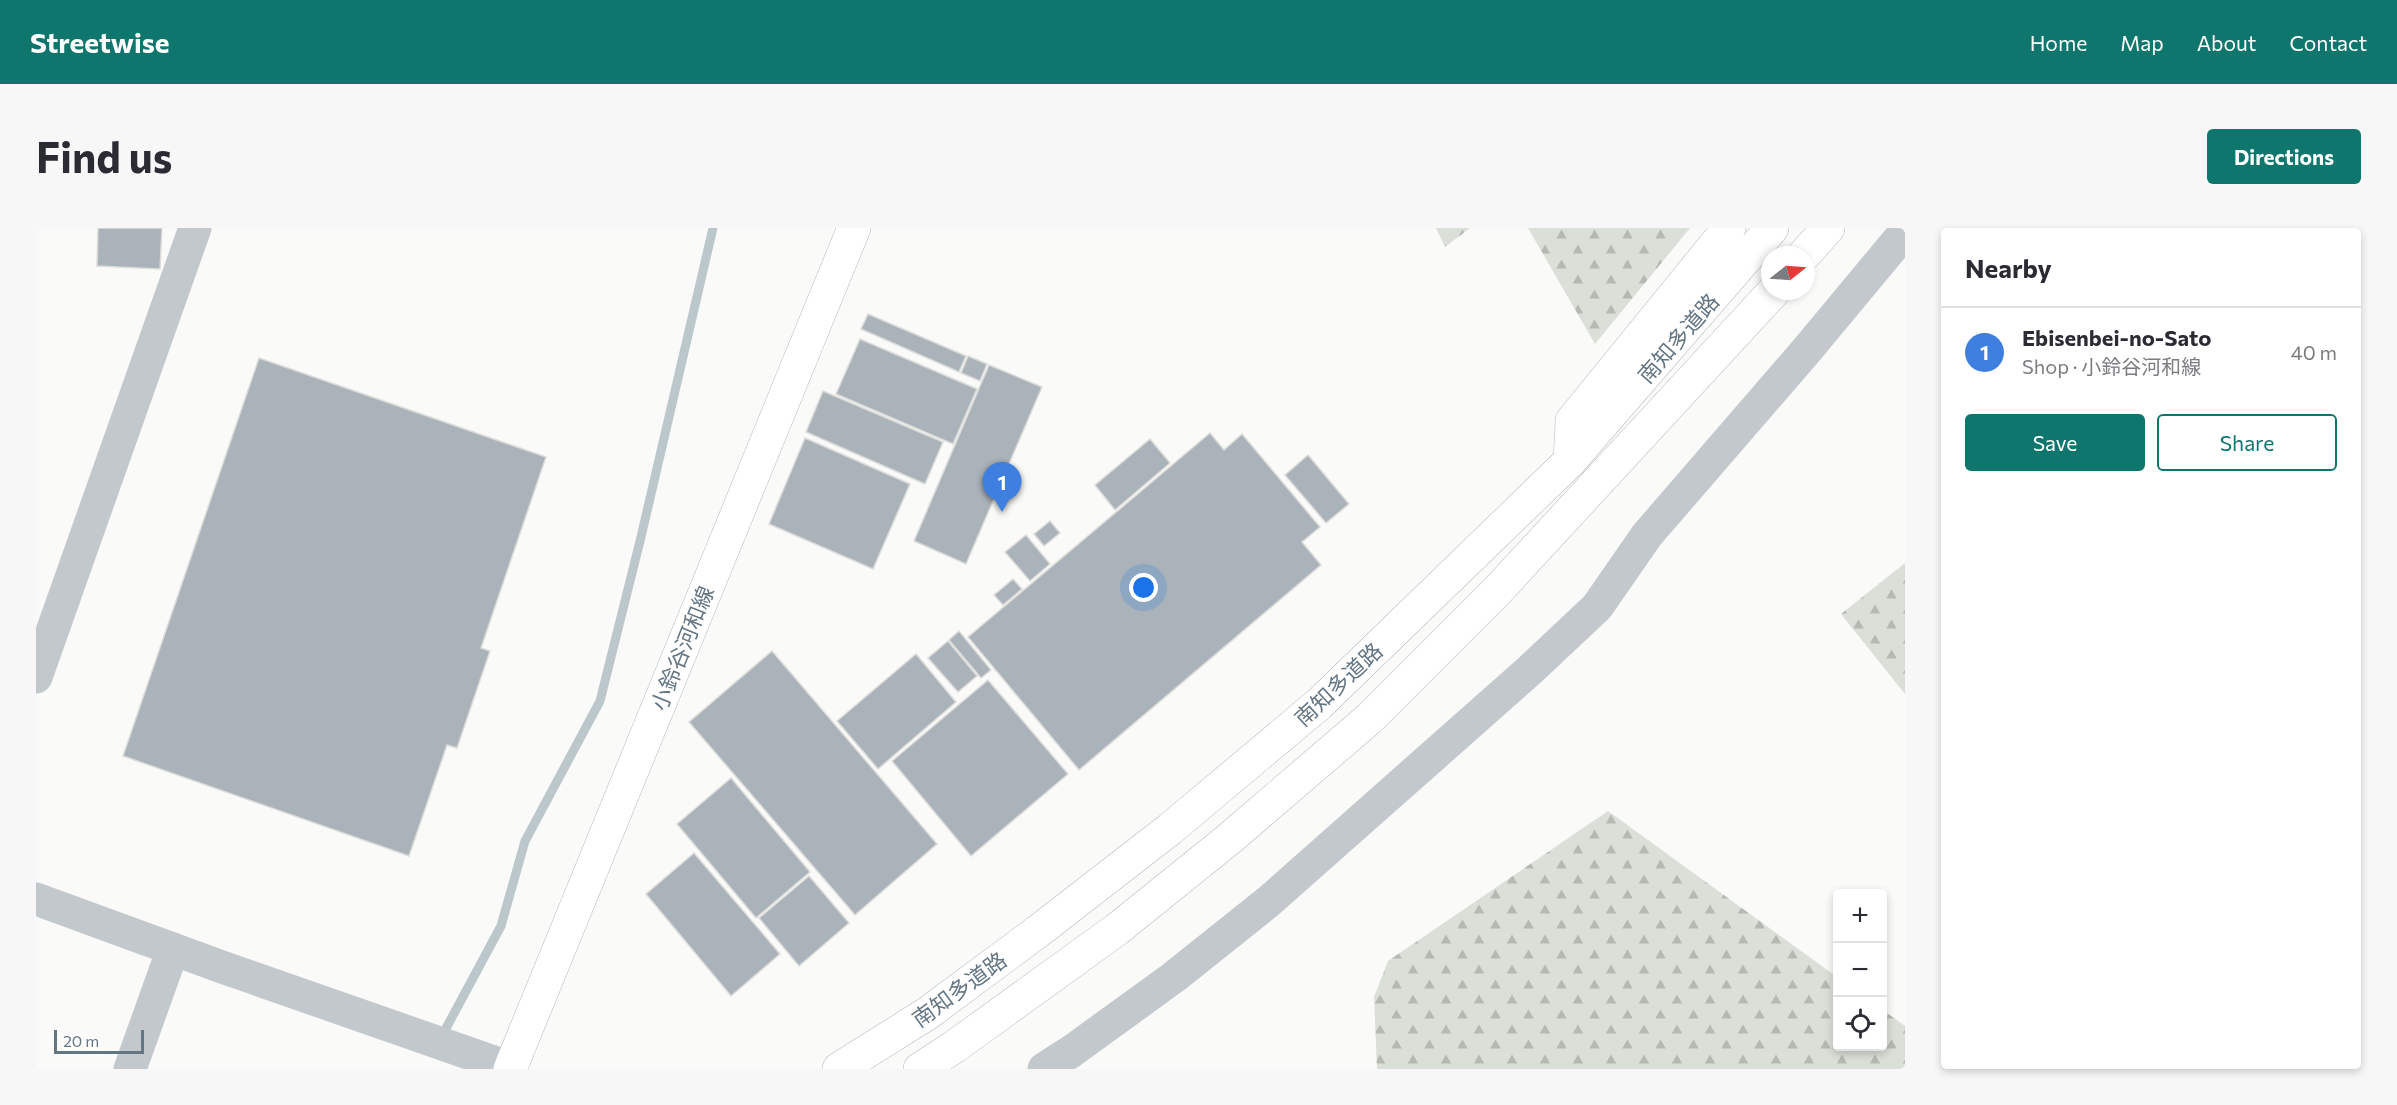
<!DOCTYPE html>
<meta charset="utf-8">
<style>
:root{--surface:#fff;--page:#f7f7f7;--text:#2b2b33;--muted:#7c7c81;--line:#e1e1e2;--accent:#0f766e}
body{margin:0;font-family:Commissioner,"Noto Sans JP",sans-serif;background:var(--page);color:var(--text)}
.controls{position:absolute;right:18px;bottom:18px;display:grid;overflow:hidden;border-radius:6px;box-shadow:0 3px 9px #0003}
.controls button{width:54px;height:54px;display:grid;place-items:center;padding:0;border:0;border-bottom:2px solid var(--line);background:var(--surface);color:var(--text);font:30px sans-serif}
.compass{position:absolute;left:1725px;top:18px;width:54px;height:54px;border-radius:50%;background:var(--surface);box-shadow:0 3px 9px #0003;rotate:73deg}
.scale{position:absolute;left:18px;bottom:15px;width:90px;box-sizing:border-box;padding-left:6px;border:3px solid #657683;border-top:0;font-size:16px;line-height:21px;white-space:nowrap;color:#657683;-webkit-text-stroke:4px #fff;paint-order:stroke}
.you{position:absolute;left:1108px;top:360px;width:21px;height:21px;margin:-15px;border:4px solid #fff;border-radius:50%;background:#1a73e8;box-shadow:0 0 0 9px #1a73e833}
.badge{display:grid;place-items:center;width:39px;height:39px;border-radius:50%;background:var(--accent);color:#fff;font-size:20px;font-weight:700}
.pin{position:absolute;translate:-50% -50px;filter:drop-shadow(0 2px 3px #0008)}
.pin::after{content:'';position:absolute;top:32px;width:21px;height:18px;background:inherit;clip-path:polygon(0 0,100% 0,50% 100%)}
.list{margin:0;padding:0;list-style:none}
h2{display:flex;justify-content:space-between;align-items:center;height:78px;margin:0;padding:0 24px;font-size:26px}
h2 small{font-size:20px;font-weight:400;color:var(--muted)}
.list li{display:grid;grid-template-columns:39px 1fr auto;gap:18px;align-items:center;box-sizing:border-box;height:90px;padding:0 24px;border-top:2px solid var(--line)}
.list b{display:block;font-size:22px;white-space:nowrap}
.list p{margin:0;font-size:20px;white-space:nowrap;color:var(--muted)}
.list em{font-size:20px;font-style:normal;color:var(--muted)}
.actions{display:flex;gap:12px;padding:18px 24px}
.actions a{flex:1;padding:14px 0;border:2px solid var(--accent);border-radius:6px;text-align:center;font-size:21px;color:var(--accent)}
.actions .main{background:var(--accent);color:#fff}
.icon{flex:none;width:33px;height:33px;fill:none;stroke:currentColor;stroke-width:2;stroke-linecap:round;stroke-linejoin:round}
.map{position:relative;flex:none;width:1869px;height:841px;overflow:hidden;border-radius:6px}
header{display:flex;align-items:center;gap:36px;box-sizing:border-box;height:84px;padding:0 30px;background:var(--accent);color:#fff}
header strong{font-size:28px}
nav{display:flex;gap:33px;margin-inline-start:auto;font-size:21px}
.intro{display:flex;align-items:center;justify-content:space-between;box-sizing:border-box;height:144px;padding:0 36px}
h1{margin:0;font-size:42px}
.button{padding:15px 27px;border-radius:6px;background:var(--accent);color:#fff;font-size:21px;font-weight:700}
main{display:flex;gap:36px;padding:0 36px}
aside{flex:1;background:var(--surface);border-radius:6px;box-shadow:0 3px 9px #0003}
.map>svg:first-child{display:block}
</style>
<header>
<strong>Streetwise</strong>
<nav><a>Home</a><a>Map</a><a>About</a><a>Contact</a></nav>
</header>
<div class="intro"><h1>Find us</h1><a class="button">Directions</a></div>
<main>
<div class="map">
<svg width="1869" height="841" viewBox="0 0 1869 841">
<defs>
<pattern id="forest-firs" width="22" height="20" patternUnits="userSpaceOnUse" patternTransform="scale(1.5)"><rect width="22" height="20" fill="#dadfd7"/><path d="M5 1l3.5 6h-7zM16 11l3.5 6h-7z" fill="#b4b9b4"/></pattern>
</defs>
<rect width="100%" height="100%" fill="#fafaf8"/>
<g fill="url(#forest-firs)">
<path d="M1400,0H1434L1409,19Z"/>
<path d="M1492,0H1654L1559,116Z"/>
<path d="M1869,335V466L1805,386Z"/>
<path d="M1572,583L1801,749L1802,818H1846L1847,782L1869,798V841H1341L1338,769L1352,733Z"/>
</g>
<g fill="none" stroke-linecap="round" stroke-linejoin="round">
<path stroke="#bbc7cb" stroke-width="9" d="M408,804L465,698L489,613L564,473L605,309L677,0"/>
</g>
<g fill="#aab3b9" stroke="#dcdcda" stroke-width="1.5">
<path d="M62,0H126L124,41L61,38Z"/>
<path d="M832,86L930,128L923,144L825,101Z"/>
<path d="M824,111L941,161L917,216L800,166Z"/>
<path d="M932,128L951,136L944,153L925,145Z"/>
<path d="M223,130L510,229L445,420L454,423L421,520L411,517L373,628L87,528Z"/>
<path d="M953,137L1006,159L930,336L878,313Z"/>
<path d="M787,163L907,214L889,256L770,204Z"/>
<path d="M1174,205L1188,222L1206,206L1284,299L1266,314L1285,337L1043,542L932,409Z"/>
<path d="M769,210L874,256L837,341L733,296Z"/>
<path d="M1114,211L1134,235L1079,282L1059,257Z"/>
<path d="M1272,227L1313,276L1290,295L1249,247Z"/>
<path d="M1014,293L1024,305L1008,318L998,306Z"/>
<path d="M990,307L1014,336L994,353L969,324Z"/>
<path d="M977,351L986,361L967,377L958,367Z"/>
<path d="M923,403L955,442L945,450L913,412Z"/>
<path d="M912,413L941,448L922,464L892,430Z"/>
<path d="M736,423L901,616L819,687L653,494Z"/>
<path d="M880,426L920,474L842,541L801,493Z"/>
<path d="M952,452L1032,546L935,628L856,533Z"/>
<path d="M695,550L774,644L720,690L641,596Z"/>
<path d="M658,625L744,726L695,768L610,666Z"/>
<path d="M773,648L813,695L763,738L723,690Z"/>
</g>
<g fill="none" stroke-linecap="round" stroke-linejoin="round">
<g stroke="#b5babe" stroke-width="34">
<path id="major" d="M474,841L818,0"/>
</g>
<g stroke="#b4b9bd" stroke-width="34">
<g id="highway">
<path d="M1768,27L1792,0"/>
<path d="M1534,233L1536,193L1693,0"/>
<path d="M803,841L892,785L1009,698L1134,601L1283,476L1534,233L1736,0"/>
<path d="M884,841L918,819L1080,702L1193,611L1334,490L1461,363L1738,63"/>
</g>
</g>
<g stroke="#c3c8cc" stroke-width="33">
<path d="M0,449L159,0"/>
<path d="M0,671L186,739L475,840"/>
<path d="M94,841L137,721"/>
<path d="M1008,841L1036,823L1138,749L1232,674L1494,442L1561,379L1611,307L1770,123L1869,4"/>
</g>
<use href="#major" stroke="#fff" stroke-width="33"/>
<use href="#highway" stroke="#fff" stroke-width="33"/>
</g>
<g text-anchor="middle" dominant-baseline="central" stroke-width="6" stroke-linejoin="round" paint-order="stroke">
<g font-size="22" fill="#657683" stroke="#fff">
<text transform="translate(1642 110) rotate(-49)">南知多道路</text>
<text transform="translate(646 420) rotate(-68)">小鈴谷河和線</text>
<text transform="translate(1302 456) rotate(-43)">南知多道路</text>
<text transform="translate(923 761) rotate(-36)">南知多道路</text>
</g>
</g>
</svg>
<div class="controls">
<button>+</button>
<button>−</button>
<button><svg class="icon" aria-label="locate" viewBox="0 0 24 24"><circle cx="12" cy="12" r="6"/><path d="M12 2v4M12 18v4M2 12h4M18 12h4"/></svg></button>
</div>
<svg class="compass" viewBox="-18 -18 36 36"><path d="M0-13l5 13h-10z" fill="#e53935"/><path d="M0 13l5-13h-10z" fill="#7c7c81"/></svg>
<div class="scale">20 m</div>
<div class="you"></div>
<div class="pin badge" style="left:966px;top:284px;background:#3f7fe0">1</div>
</div>
<aside>
<h2>Nearby<small></small></h2>
<ul class="list">
<li><span class="badge" style="background:#3f7fe0">1</span><div><b>Ebisenbei-no-Sato</b><p>Shop · 小鈴谷河和線</p></div><em>40 m</em></li>
</ul>
<div class="actions"><a class="main">Save</a><a>Share</a></div>
</aside>
</main>
